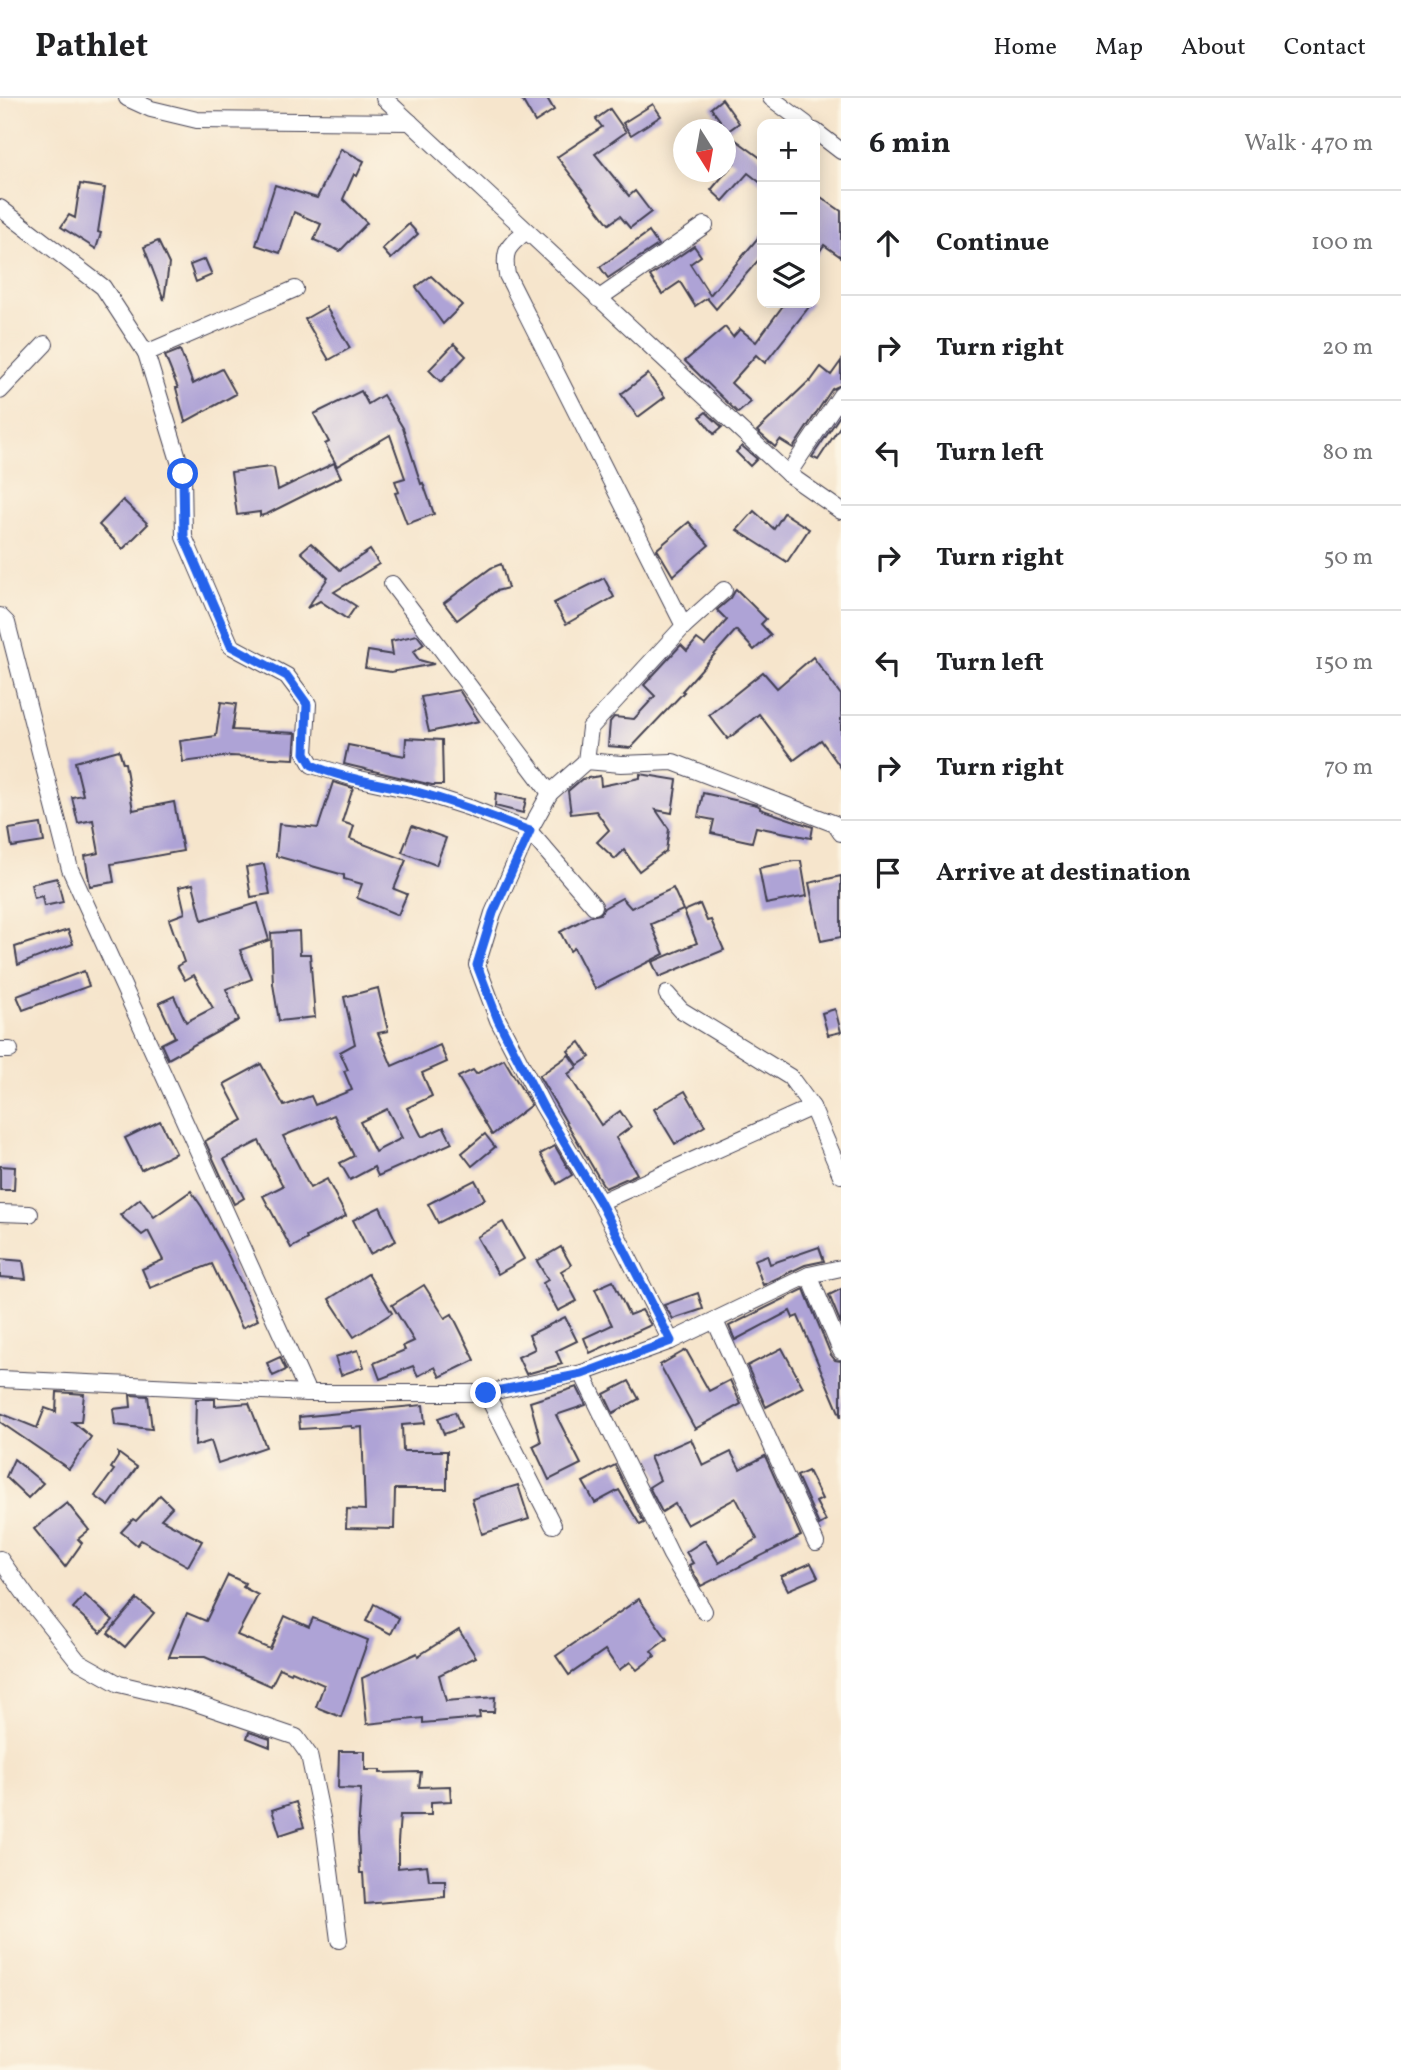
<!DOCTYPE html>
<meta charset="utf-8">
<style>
:root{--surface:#fff;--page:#f2f2f2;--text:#202124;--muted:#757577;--line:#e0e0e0}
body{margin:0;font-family:Vollkorn,serif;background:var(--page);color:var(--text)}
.controls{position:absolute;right:21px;top:21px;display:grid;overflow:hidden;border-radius:14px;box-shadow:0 4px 18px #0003}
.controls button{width:63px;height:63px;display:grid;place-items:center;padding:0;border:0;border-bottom:2px solid var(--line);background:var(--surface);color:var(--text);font:35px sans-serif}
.compass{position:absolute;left:673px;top:21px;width:63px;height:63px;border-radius:50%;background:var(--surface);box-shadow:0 4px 18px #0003;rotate:169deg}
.stop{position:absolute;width:21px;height:21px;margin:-16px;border:5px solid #2563eb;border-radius:50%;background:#fff}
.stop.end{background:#2563eb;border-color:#fff;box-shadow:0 2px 7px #0008}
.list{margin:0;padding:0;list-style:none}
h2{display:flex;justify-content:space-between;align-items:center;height:91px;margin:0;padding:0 28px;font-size:30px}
h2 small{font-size:23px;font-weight:400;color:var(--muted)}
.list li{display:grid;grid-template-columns:46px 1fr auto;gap:21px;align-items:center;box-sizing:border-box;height:105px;padding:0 28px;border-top:2px solid var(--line)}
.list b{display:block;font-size:26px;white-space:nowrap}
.list em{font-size:23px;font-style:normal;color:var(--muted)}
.icon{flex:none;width:38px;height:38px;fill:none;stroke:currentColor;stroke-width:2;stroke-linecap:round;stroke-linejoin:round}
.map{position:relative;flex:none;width:841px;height:1972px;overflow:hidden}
header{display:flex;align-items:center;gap:42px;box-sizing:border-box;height:98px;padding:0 35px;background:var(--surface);border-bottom:2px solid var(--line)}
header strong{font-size:33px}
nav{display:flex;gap:38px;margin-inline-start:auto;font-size:24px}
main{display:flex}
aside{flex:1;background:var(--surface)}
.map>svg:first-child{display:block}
</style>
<header>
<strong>Pathlet</strong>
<nav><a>Home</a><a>Map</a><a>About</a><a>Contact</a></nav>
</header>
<main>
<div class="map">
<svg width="841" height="1972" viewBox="0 0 841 1972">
<rect width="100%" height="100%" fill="#fcf5e5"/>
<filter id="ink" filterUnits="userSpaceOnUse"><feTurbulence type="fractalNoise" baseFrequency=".0143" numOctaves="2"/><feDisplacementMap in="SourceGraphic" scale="14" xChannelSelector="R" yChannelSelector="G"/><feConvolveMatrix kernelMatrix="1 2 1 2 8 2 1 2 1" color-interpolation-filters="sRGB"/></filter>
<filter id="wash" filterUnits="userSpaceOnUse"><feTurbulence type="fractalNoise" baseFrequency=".00686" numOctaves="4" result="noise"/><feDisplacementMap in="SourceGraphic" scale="28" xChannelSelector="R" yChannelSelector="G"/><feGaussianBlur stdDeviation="1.57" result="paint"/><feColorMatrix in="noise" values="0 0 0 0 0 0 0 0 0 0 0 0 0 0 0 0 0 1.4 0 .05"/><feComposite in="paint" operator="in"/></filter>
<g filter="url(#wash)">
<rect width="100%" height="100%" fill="#f6e5cc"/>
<g id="blocks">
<g fill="#aea3d6" fill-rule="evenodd">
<path d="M521,0H547L554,12L535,24Z"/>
<path d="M722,1L739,25L728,33L711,10Z"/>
<path d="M653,6L661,18L631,37L623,25Z"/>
<path d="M610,11L626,34L595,56L629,98L635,93L651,114L630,130L620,118L609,126L557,59L602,29L596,21Z"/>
<path d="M725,34L762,61V86L748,75L723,103L711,92L734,65L725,59Z"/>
<path d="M341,51L364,63L357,78L354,76L343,101L367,125L340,153L314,142L321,126L294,114L280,155L256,147L275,87L317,100Z"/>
<path d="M80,86L105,90L98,134L101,135L96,151L61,129L69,117L75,120Z"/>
<path d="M815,95L841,113V159L824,147L815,160Z"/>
<path d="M409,126L418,136L391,161L382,151Z"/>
<path d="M649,134L658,147L608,180L600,169Z"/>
<path d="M762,135V158L716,211L707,200L695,208L680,184L662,196L650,178L694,148L701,158L690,166L710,197Z"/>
<path d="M158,143L169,166L164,202L144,149Z"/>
<path d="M205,161L212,177L196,184L190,167Z"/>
<path d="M431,178L462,207L443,226L416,189Z"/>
<path d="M785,205H812L765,265L756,257L731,285L751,304L738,315L685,263L725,229L733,239L740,231L756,244Z"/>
<path d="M326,209L350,250L329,262L305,221Z"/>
<path d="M454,246L466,258L441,284L429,272Z"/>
<path d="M180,252L193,286L222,271L236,296L185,324L176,290H178L165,258Z"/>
<path d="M841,263V287L832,291L793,350L780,342L775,349L757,333L809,283L810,284L821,269L831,277Z"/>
<path d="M648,276L665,299L638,319L621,296Z"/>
<path d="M361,293L368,306L383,297L403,330L421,386L423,385L434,416L407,426L395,395L399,394L395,383L405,380L390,337L337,368L325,346L329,344L314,316Z"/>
<path d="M706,314L722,329L714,336L700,319Z"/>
<path d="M841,316V327L818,362L812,359Z"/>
<path d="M742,348L757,361L750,368L736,354Z"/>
<path d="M334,365L341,379L267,416L260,418V414L237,417L231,374L270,369L274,370L278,392Z"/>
<path d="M123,402L148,426L123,451L99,427Z"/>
<path d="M754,413L774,431L784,415L809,431L787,464L737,432Z"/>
<path d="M689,424L709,447L673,478L657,451Z"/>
<path d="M311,445L340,472L370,452L379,466L334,494L356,508L347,521L320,503L307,510L328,480L301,454Z"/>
<path d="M501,466L508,490L496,493L457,522L444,505L491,470Z"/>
<path d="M604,480L614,499L566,526L554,505Z"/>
<path d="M736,491L766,521L761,526L771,537L754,552L736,532L682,593L684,594L631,650L608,648L610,624L614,619L634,621L655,598L644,587L681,547L687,553L697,541L705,547L727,522L717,512L731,500Z"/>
<path d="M417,537L424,546L413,554L419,562L434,566L391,574L365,570L368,553L393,557L391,543Z"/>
<path d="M813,559L841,597V670L821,642L794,662L759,616L728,641L709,617L763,574L777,590Z"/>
<path d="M459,592L479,623L429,634L421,599Z"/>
<path d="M221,604L236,606L232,632L296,635L294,661L230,658L183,664L180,643L216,638Z"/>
<path d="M406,640L442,642L443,687H432L344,666L348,647L405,658Z"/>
<path d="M119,652L123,665H125L133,712L174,704L183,753L111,766L114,784L90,788L85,758L99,755L93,722L78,725L72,699L83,697L75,664Z"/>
<path d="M640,676L677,682L672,715L656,712L669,731L666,753L639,773L624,752L615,761L597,744L609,732L596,713L571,716L568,693L582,681L600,678L601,688L640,680Z"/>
<path d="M333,684L353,690L342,724L354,728L350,741L406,762L394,791L407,796L398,817L357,800L362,786L344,781V777L276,758L279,726L318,730Z"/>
<path d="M496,695L526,701L523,715L495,708Z"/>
<path d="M703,695L757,707L760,709V711L813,729L811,740L756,729L752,744L711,735L714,722L698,719Z"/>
<path d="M41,726L44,744L12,749L9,731Z"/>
<path d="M412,728L446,740L436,767L402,754Z"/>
<path d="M794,763H801L807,798L766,806L759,770Z"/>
<path d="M264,766L270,796L251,799L246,769Z"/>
<path d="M841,778V839L821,843L809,785Z"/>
<path d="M57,780L63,804L44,808L42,798L34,800L31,786Z"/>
<path d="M193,786L202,822L258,805L269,842L240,852L252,881L226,891L239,922L168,961L161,946L175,939L159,905L174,898L186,924L213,910L194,877L185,882L177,868L184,864L169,821L185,815L179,789Z"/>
<path d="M673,790L683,812L651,826L664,856L595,891L574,850L570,853L560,834L590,818L600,816L604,810L622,800L631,810Z"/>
<path d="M700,806L707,823L711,822L724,852L659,879L652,864L697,845L684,813Z"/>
<path d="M68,832L73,846L18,867L15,849Z"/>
<path d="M299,833L300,856H310L315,919L279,923L273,886L271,835Z"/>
<path d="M84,873L89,888L23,912L17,898Z"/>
<path d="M378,890L388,933L378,935L392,968L440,947L447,964L422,975L432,998L407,1010L422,1039L444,1029L452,1045L378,1078L374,1069L350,1082L340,1065L354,1058L334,1017L283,1038L310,1090L327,1081L346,1118L306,1139L307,1141L291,1150L263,1098L283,1088L259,1043L224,1061L244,1100L234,1106L205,1043L243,1022L224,986L261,966L284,1008L311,998L315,1007L352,992L344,973L348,972L340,954L355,946L344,899ZM387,1011L402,1040L375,1054L360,1024Z"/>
<path d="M835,911L841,934L828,937L822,915Z"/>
<path d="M580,944L590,959L578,967L568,953Z"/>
<path d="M569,957L577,969L568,976L601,1027L620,1013L631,1029L616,1040L637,1076L605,1090L539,978Z"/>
<path d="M504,961L531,1007L492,1037L458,979L473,972L476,976Z"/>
<path d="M685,993L705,1028L675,1046L654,1011Z"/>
<path d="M160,1023L176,1055L141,1072L125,1040Z"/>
<path d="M485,1036L495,1049L472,1068L462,1055Z"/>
<path d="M555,1048L572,1077L557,1086L540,1056Z"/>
<path d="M0,1068L15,1069L14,1092H0Z"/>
<path d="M475,1082L485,1101L438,1125L428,1106Z"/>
<path d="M191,1093L202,1109L229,1159L258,1222L242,1230L212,1166L150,1190L142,1171L163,1162L148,1133L142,1137L120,1117L140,1101L154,1119Z"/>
<path d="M380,1109L396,1143L370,1156L353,1122Z"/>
<path d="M503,1124L524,1161L498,1176L477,1139Z"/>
<path d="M561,1149L571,1167L561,1173L577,1203L558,1213L543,1185L548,1182L537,1163Z"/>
<path d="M819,1149L824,1163L805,1167L763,1187L754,1162L767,1157L770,1166Z"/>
<path d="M0,1161L23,1163L26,1181L0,1179Z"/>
<path d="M368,1176L392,1215L354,1239L329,1201Z"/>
<path d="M613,1183L629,1217L642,1212L651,1227L590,1255L584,1240L612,1227L595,1191Z"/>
<path d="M424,1187L445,1220L452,1216L475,1262L440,1279L435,1269L418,1278L413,1268L380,1281L374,1265L405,1252L403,1248L414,1243L392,1207Z"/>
<path d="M804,1191L831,1257L835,1262L841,1263V1319L798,1218L793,1220L790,1213L735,1242L729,1228Z"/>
<path d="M841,1191V1226L829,1197Z"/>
<path d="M698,1195L703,1211L673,1221L664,1207Z"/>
<path d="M565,1219L577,1243L556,1253L562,1266L526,1276L518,1259L535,1251L529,1237Z"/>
<path d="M782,1250L803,1289L766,1309L747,1268Z"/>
<path d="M358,1252L364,1269L341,1277L335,1259Z"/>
<path d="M686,1252L709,1293L730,1282L741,1306L695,1331L660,1267Z"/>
<path d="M280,1259L286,1272L273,1278L267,1265Z"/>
<path d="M629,1283L639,1301L613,1315L604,1296Z"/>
<path d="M577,1289L586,1307L556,1317L581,1366L549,1382L533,1348L541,1344L530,1304Z"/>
<path d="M57,1294L84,1296L81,1324H73L91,1339L69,1371L0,1324V1315L37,1330L45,1310L56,1314Z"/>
<path d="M130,1297L148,1298L152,1331L115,1327L113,1311L131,1309Z"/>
<path d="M196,1301H215V1308L249,1305L266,1349L218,1365L211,1343L195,1348Z"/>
<path d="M423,1307L425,1325L402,1327L403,1353H447V1391H395L394,1431L346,1430L347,1411L365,1412L362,1329L352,1330V1328L300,1331L299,1319Z"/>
<path d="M455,1314L461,1330L444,1336L438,1320Z"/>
<path d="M691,1341L703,1368L731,1354L740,1371L765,1358L801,1438L701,1488L689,1467L693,1465L686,1454L705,1442L719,1465L757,1441L736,1400L687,1427L675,1406L662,1414L649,1389L660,1382L650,1359Z"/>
<path d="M118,1355L137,1369L109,1408L95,1398L114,1372L111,1370L118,1359Z"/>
<path d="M14,1361L43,1385L28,1400L6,1379Z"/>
<path d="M615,1367L644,1425L640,1427L619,1392L595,1405L583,1384Z"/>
<path d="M808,1373L822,1401L816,1404L826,1423L819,1427L797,1378Z"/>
<path d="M518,1387L529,1421L482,1436L472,1401Z"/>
<path d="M160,1397L172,1409L161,1421L202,1443L188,1468L141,1442L137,1447L121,1434L133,1421L136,1423Z"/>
<path d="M67,1405L89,1432L78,1441L82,1445L65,1469L34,1431Z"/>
<path d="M811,1465L818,1479L788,1492L781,1478Z"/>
<path d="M228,1477L245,1485L243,1489L258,1497L237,1537L270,1551L285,1518L309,1529L313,1520L368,1542L341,1619L316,1609L324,1587L292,1573L291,1575L280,1570L271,1588L205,1559H169L187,1515L206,1523Z"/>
<path d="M85,1497L113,1522L101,1535L73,1510Z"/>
<path d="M137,1501L154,1515L125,1549L108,1535Z"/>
<path d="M639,1501L667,1541L651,1553L655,1558L637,1572L630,1564L619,1572L605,1552L569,1577L556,1558Z"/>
<path d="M374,1506L399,1520L391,1536L366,1523Z"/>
<path d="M459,1532L476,1559L439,1577L446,1603L495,1599L494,1614H479L480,1620L423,1625V1620L367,1626L362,1580L417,1555L418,1558Z"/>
<path d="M249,1634L270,1641V1649L247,1640Z"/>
<path d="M339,1653H365V1672H380V1675L421,1674L419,1689L450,1688L451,1703L431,1704V1717H400L398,1744V1770L427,1767L429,1782H445V1799L365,1806L363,1775H360L358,1736L361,1691L338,1690Z"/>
<path d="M296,1704L304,1729L280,1737L272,1712Z"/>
</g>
</g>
</g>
<g filter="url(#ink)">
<use href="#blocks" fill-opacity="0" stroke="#423f51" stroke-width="2"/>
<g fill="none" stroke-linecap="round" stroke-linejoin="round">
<g stroke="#423f51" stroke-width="18">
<g id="minor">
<path d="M127,0L151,11L197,22L410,24"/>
<path d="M384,0L788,376L841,413"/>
<path d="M771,0L806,26"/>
<path d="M815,33L841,53"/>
<path d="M0,110L103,189L146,255L183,376L184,439L231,548L287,578L308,606L305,655L312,667L355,680L420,694L470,710L529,733L594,808"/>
<path d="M525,134C507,149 503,153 507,177L684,528"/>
<path d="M598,201L705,127"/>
<path d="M146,255L295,191"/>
<path d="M0,293L45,246"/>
<path d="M788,376L841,297"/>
<path d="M392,486L550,695"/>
<path d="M0,518L7,525L70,771L308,1295"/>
<path d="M586,663L590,630L684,528L724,492"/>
<path d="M667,896L681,912L790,979L812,1009L841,1077"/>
<path d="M0,952H10"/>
<path d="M600,1104L812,1009"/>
<path d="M0,1115L30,1116"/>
<path d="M809,1177L841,1253"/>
<path d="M715,1223L816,1445"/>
<path d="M671,1243L600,1104L543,1008L498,922L477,867L493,815L529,733L550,695L586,663L621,666L673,664L835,726L841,735"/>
<path d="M582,1275L671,1457L704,1513"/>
<path d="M0,1281L308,1295H486L582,1275L671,1243L809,1177L841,1170"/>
<path d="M486,1295L553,1427"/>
<path d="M0,1461L27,1499L78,1563L119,1586L187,1602L296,1639L309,1657L325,1734L339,1842"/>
</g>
</g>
<use href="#minor" stroke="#fff" stroke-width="16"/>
</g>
</g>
<g fill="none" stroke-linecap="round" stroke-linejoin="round" filter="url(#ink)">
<path stroke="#2563eb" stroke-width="9" d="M183,376L184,439L231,548L287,578L307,606L305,655L312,667C344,682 382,685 417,694C455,704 493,719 530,733L493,815L477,867L498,922L543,1009L600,1104L671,1243L582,1276L486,1295"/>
</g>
</svg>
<div class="controls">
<button>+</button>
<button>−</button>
<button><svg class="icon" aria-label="layers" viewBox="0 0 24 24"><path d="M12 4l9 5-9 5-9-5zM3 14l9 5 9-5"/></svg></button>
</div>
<svg class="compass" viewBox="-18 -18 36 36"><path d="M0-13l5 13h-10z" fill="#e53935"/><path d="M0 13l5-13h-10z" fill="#757577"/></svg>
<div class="stop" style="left:183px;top:376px"></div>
<div class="stop end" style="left:486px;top:1295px"></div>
</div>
<aside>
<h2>6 min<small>Walk · 470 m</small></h2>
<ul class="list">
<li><svg class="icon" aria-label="ahead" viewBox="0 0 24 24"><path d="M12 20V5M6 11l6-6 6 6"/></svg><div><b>Continue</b></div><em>100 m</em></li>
<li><svg class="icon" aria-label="right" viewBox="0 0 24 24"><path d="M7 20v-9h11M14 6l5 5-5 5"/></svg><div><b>Turn right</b></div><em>20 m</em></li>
<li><svg class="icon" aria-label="left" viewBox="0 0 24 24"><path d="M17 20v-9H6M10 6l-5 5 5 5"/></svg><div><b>Turn left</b></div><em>80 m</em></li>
<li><svg class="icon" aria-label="right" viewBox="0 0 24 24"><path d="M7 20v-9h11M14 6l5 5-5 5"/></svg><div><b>Turn right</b></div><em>50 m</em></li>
<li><svg class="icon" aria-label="left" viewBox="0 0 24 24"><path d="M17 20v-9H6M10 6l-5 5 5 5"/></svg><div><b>Turn left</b></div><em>150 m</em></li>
<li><svg class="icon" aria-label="right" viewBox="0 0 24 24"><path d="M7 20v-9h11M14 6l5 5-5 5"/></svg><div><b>Turn right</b></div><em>70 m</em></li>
<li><svg class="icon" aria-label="arrive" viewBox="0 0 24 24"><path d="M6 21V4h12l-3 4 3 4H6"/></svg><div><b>Arrive at destination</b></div></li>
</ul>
</aside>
</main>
